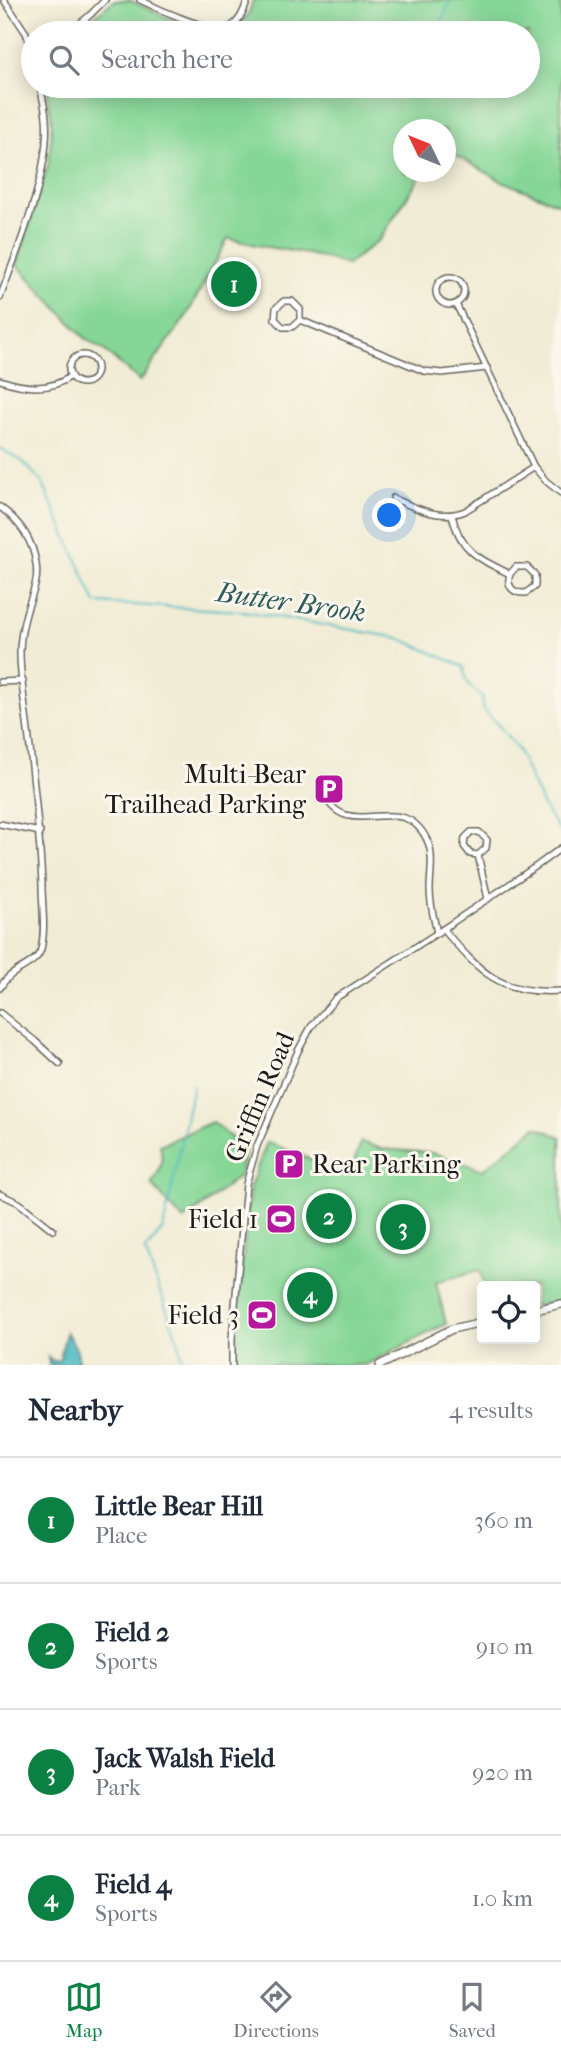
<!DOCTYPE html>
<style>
:root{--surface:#fff;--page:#f2f2f3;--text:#1f2937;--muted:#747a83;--line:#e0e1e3;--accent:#0b8043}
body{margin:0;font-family:"IM FELL French Canon",serif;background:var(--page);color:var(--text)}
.controls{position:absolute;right:21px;bottom:21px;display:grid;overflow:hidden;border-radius:7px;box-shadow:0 4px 18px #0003}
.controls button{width:63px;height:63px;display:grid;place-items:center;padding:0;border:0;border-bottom:2px solid var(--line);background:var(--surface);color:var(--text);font:35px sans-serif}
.compass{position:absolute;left:393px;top:119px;width:63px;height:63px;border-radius:50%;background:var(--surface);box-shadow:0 4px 18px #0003;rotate:313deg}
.you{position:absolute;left:390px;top:516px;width:24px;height:24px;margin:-18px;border:5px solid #fff;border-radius:50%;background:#1a73e8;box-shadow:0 0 0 10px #1a73e833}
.badge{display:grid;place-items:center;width:46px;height:46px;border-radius:50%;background:var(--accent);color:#fff;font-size:23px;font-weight:700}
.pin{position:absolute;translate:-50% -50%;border:4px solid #fff;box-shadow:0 2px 7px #0006}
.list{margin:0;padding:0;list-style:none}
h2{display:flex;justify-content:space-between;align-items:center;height:91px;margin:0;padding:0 28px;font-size:30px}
h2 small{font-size:23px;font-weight:400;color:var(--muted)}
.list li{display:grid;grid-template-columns:46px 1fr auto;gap:21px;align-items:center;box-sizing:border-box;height:126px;padding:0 28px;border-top:2px solid var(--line)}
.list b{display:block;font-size:26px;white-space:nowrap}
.list p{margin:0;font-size:23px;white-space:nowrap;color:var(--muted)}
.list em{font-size:23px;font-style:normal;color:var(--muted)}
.icon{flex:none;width:38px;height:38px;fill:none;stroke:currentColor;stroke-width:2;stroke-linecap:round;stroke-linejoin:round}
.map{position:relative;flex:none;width:561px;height:1365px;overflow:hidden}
.search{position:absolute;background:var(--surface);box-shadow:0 4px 18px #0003;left:21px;right:21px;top:21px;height:77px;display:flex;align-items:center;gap:18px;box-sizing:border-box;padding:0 24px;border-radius:38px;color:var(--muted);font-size:26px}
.sheet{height:595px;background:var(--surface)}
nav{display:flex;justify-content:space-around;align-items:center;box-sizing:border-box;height:98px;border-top:2px solid var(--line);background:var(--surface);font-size:19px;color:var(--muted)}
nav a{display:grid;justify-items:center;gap:4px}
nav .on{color:var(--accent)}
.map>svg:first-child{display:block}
</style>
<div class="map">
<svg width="561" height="1365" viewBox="0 0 561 1365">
<rect width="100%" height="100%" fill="#fbf7ec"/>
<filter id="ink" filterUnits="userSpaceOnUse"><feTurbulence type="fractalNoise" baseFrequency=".0143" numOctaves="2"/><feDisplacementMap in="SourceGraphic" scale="14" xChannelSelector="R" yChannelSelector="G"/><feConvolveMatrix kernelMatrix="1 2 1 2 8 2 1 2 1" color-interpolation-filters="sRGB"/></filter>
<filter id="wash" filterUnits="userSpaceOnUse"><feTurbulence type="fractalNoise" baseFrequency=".00686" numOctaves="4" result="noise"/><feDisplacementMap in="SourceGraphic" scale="28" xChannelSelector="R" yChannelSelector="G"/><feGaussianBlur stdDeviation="1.57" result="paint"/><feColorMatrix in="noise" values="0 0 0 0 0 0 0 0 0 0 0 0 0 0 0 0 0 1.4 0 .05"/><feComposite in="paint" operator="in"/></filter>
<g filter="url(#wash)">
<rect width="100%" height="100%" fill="#f1ecd5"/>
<g fill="#86d797" stroke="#517a5a" stroke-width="2">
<path d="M129,0L174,21L219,33L232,30L243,22L249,13L253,0H561V201L559,204L502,181L446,150V130H404V172H423L380,239L347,265C308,250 267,250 228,238L187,315L140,381L104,350L86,339L17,265L49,162L52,123L46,86H528V33H75L113,1Z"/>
<path d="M212,1122L245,1149L240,1175L199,1209L183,1220L151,1184C161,1172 164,1160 160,1145Z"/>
<path d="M536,1127L561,1137V1300L535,1306V1286H485L480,1270L436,1282L446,1324L365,1365H238L236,1349L242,1267L250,1187L267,1142L305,1157L351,1171L361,1142L382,1149L433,1153L483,1170Z"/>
</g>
<path fill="#49b9bf" stroke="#326a6e" stroke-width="2" d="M66,1332C73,1343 81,1352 77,1365H49L48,1357L53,1361L60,1360C60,1350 65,1342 66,1332Z"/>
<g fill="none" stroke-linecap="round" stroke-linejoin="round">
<g stroke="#49b9bf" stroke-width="2">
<path d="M437,33L450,0"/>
<path d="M0,448L23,462L42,482L96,603L243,611L399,638L464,667C465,684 470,687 482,696L483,709L502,729L518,750L542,804L561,833"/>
<path d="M183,1365L179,1343L145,1251L163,1229L193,1086"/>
</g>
</g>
</g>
<g filter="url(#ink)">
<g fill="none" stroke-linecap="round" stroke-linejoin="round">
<g stroke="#67655d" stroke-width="8">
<g id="street">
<path d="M4,0L26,33L33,53"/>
<path d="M140,0C156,8 214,35 230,27C240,22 244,10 248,0"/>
<path d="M68,33L89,16L105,0"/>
<circle cx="450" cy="291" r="14"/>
<path d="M0,298C18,248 51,172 46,118C45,107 42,96 40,86"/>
<path d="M456,304L534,467L546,481L561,493"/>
<path d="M300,320L292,327H283L275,319L276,308L284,301H292L300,309V320L424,371L442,373L487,368"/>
<circle cx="83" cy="369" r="14"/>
<path d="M0,380C24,388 50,392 71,376"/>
<path d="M393,498C415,508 440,521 465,511L534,467"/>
<path d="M0,507C19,521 33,540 36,564C39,581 32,594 27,610C23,624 20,637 20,652C20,678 25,705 28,731C34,783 40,834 42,885C42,906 46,929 41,949C37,966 10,968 0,988"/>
<path d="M452,515C460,551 479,559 510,574C506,586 513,594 526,593L535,586V575L527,567H516L510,574"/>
<path d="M0,682L23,681"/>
<path d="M322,790C346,849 402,784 428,842C434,857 430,874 430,890C430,905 434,919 437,933"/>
<path d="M0,824L40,832"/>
<path d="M478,855L486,848L487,840L479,832H471L465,838L464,846L470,854L478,855L488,899"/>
<path d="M443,929C480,972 500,995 561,991"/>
<path d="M0,1013L35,1041L60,1064"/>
<path d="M0,1194L19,1203L53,1230"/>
<path d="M232,1365V1338L246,1184L257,1146L298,1051L311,1027L336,998L437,933L538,865L561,848"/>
</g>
</g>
<g stroke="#67655d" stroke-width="10">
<g id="secondary">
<path d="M535,1310L561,1304"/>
<path d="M380,1365L452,1329L482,1322"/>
</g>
</g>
<use href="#street" stroke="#fff" stroke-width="5"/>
<use href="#secondary" stroke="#fff" stroke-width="7"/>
</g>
</g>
<defs>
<g id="parking-square" transform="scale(1.575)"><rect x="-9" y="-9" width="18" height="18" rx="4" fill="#b5179e" stroke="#fbf7ec"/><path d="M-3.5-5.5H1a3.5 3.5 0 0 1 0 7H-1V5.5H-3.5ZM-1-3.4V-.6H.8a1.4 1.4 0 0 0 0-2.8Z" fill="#fff"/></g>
<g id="stadium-square" transform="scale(1.575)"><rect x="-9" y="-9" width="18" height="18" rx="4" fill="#b5179e" stroke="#fbf7ec"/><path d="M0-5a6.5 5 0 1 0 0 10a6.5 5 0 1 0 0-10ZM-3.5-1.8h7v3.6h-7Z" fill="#fff"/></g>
</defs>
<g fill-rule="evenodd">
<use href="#parking-square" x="329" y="789"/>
<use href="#parking-square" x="289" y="1164"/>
<use href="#stadium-square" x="281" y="1219"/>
<use href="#stadium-square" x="262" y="1315"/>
</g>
<g text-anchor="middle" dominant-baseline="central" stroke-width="6" stroke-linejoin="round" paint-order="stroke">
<g font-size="26" fill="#1c1c1c" stroke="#fbf7ec" text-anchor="end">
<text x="306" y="774">Multi-Bear<tspan x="306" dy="30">Trailhead Parking</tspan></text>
<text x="312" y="1164" text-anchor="start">Rear Parking</text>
<text x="258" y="1219">Field 1</text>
<text x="239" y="1315">Field 3</text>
</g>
<g font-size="26" fill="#1c1c1c" stroke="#fbf7ec">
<text transform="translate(260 1097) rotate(-67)">Griffin Road</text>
</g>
<g font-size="28" font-style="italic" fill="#2e5b5d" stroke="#fbf7ec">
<text transform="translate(291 602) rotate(8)">Butter Brook</text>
</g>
</g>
</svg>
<div class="controls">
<button><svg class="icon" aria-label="locate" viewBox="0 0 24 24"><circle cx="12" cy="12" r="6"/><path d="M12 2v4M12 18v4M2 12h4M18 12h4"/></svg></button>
</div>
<svg class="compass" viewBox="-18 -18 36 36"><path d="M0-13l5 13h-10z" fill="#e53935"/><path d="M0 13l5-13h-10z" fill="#747a83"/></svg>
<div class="you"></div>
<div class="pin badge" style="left:234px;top:284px">1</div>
<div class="pin badge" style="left:329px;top:1216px">2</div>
<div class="pin badge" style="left:403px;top:1227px">3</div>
<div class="pin badge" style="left:310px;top:1295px">4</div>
<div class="search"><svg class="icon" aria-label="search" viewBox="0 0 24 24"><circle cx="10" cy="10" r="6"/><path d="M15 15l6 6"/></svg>Search here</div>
</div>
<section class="sheet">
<h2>Nearby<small>4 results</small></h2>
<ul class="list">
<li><span class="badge">1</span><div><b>Little Bear Hill</b><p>Place</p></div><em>360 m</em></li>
<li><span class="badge">2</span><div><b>Field 2</b><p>Sports</p></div><em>910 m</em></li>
<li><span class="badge">3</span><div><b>Jack Walsh Field</b><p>Park</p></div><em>920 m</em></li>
<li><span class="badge">4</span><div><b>Field 4</b><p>Sports</p></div><em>1.0 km</em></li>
</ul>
</section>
<nav>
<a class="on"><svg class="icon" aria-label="map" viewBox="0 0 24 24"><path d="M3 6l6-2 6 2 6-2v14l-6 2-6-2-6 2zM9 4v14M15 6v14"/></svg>Map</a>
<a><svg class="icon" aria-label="directions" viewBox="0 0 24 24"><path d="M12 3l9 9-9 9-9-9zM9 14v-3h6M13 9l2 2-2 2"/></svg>Directions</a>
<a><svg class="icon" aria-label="saved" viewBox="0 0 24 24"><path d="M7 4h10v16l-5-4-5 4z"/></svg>Saved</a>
</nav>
